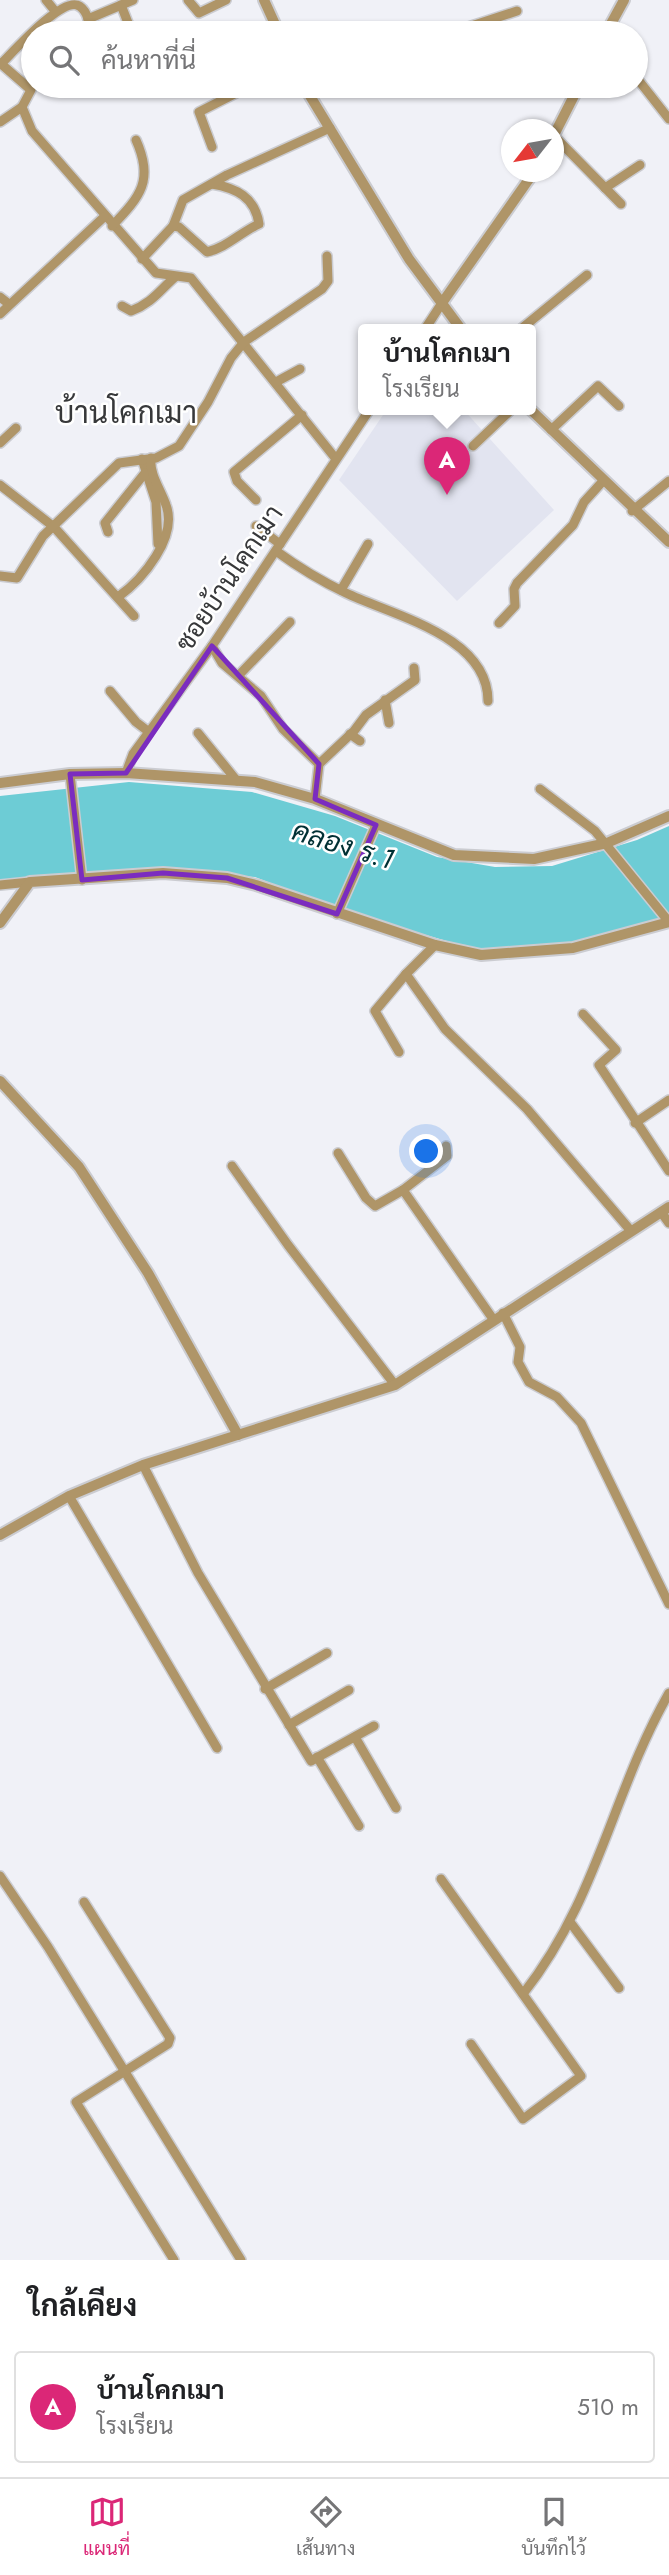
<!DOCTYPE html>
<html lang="th">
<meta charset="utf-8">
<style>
:root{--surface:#fff;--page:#f2f2f2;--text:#202124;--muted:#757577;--line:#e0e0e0;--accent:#db2777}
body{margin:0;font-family:Jost,Sarabun,sans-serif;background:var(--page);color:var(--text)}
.compass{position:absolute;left:501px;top:119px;width:63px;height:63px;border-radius:50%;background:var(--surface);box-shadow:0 2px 5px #0004;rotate:239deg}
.you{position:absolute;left:427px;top:1152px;width:24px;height:24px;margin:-18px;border:5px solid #fff;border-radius:50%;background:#1a73e8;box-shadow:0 0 0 10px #1a73e833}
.badge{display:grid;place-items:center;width:46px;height:46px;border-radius:50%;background:var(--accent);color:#fff;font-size:23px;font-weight:700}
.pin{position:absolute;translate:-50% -58px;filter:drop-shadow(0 2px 4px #0008)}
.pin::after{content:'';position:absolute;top:37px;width:24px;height:21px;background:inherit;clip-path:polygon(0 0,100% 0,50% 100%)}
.popup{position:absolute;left:358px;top:324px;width:178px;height:91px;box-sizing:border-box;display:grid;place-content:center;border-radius:7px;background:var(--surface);filter:drop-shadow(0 2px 5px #0005);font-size:23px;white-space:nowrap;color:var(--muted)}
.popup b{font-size:26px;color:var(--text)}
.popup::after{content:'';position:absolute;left:50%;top:100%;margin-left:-14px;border:14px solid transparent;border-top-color:var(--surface)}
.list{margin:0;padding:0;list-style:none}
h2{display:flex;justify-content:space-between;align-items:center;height:91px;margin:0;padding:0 28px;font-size:30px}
h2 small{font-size:23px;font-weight:400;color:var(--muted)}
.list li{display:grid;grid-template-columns:46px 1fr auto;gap:21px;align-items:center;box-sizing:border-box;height:112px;margin:0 14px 14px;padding:0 14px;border:2px solid var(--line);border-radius:7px}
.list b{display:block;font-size:26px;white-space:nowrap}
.list p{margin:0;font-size:23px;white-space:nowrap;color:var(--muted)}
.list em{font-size:23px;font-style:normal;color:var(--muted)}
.icon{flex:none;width:38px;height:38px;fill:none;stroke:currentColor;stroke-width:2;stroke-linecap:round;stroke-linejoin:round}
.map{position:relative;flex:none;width:669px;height:2260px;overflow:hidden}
.search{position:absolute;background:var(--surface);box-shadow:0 2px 5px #0004;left:21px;right:21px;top:21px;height:77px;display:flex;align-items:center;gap:18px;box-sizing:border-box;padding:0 24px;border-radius:38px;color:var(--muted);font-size:26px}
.sheet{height:217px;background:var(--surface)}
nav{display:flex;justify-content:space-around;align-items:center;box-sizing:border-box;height:98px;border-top:2px solid var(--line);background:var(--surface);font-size:19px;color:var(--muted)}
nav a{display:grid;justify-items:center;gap:4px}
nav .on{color:var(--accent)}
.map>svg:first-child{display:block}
</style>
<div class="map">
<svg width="669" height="2260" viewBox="0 0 669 2260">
<rect width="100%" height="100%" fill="#f0f1f7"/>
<path fill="#e2e4f0" d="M387,409H463L554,510L457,601L339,480Z"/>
<path fill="#6dccd5" d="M129,782L252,792L335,816L437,857L495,867L552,866L637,840L669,826V917L570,945L482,951L345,912L255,877L152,870L0,886V796Z"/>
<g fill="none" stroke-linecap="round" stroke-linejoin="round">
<g stroke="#cbccd1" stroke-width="12">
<g id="minor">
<path d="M46,0L55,11"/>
<path d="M188,0L199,13L226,0"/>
<path d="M121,5L132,33"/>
<path d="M88,19L133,0"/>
<path d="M450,33L517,11"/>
<path d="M0,63L31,90L22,107L32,131L156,273L191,278L336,459"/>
<path d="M1,64C14,51 59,0 77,5C88,9 89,24 91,33"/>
<path d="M636,77L669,119"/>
<path d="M153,86L154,89"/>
<path d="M0,122L22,107"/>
<path d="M554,136L621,204"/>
<path d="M212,147L199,112L250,86"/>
<path d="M605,188L640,165"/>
<path d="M112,226C141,196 154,180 136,140"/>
<path d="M173,226L179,227L207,252C226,248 241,232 259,224C255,197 236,188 212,184"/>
<path d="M142,259L173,226L183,200L227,175L330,128"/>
<path d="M0,297L9,304"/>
<path d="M122,306L131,311C152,303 159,291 175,277"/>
<path d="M0,314L104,217"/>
<path d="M425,329L442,303"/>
<path d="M521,329L587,275"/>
<path d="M276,382L300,369"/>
<path d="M551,430L598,386L619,406"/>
<path d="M0,443L16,428"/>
<path d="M473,446L512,409"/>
<path d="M142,459L156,502L158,544"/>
<path d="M0,485L54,527L134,616"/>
<path d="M256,500L237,481L234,472L302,415"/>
<path d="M632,511L669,481"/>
<path d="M256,526L280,544"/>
<path d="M108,532L105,523L145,473"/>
<path d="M276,551C298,567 321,581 346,593C394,616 488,636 488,701"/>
<path d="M0,576L17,578L43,536L119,463L156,458L179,446L208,402L231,358L244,342L322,289L328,281L327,256"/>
<path d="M341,590L368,544"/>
<path d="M118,597C143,579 178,537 166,505C161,490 149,474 151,458"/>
<path d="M499,623L515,606L514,589L517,583L573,525L584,502L603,481"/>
<path d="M212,646L222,663L261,696L283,729L319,764L315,799"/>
<path d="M239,675L290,622"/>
<path d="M110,691L136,722L149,732"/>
<path d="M385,700L389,723"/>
<path d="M198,733L237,781"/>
<path d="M350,734L360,741"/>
<path d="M319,764L354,731L366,715L415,680L414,668"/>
<path d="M126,773L133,754L212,646L370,409"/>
<path d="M70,774L82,880"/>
<path d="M540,789L595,831L669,922"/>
<path d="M0,885L30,882"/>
<path d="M337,914L376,825"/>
<path d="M435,945L406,974L445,1029L527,1109L631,1231"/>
<path d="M583,1014L616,1050L599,1065L669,1171"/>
<path d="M399,1052L375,1011L406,974"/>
<path d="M635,1123L669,1100"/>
<path d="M338,1153L366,1198L375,1206L403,1190L447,1156L446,1146"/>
<path d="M232,1166L288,1245L395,1385"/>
<path d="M403,1190L493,1319"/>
<path d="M661,1212L669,1223"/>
<path d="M503,1313L520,1347L518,1362L529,1382L557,1397L581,1423L669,1604"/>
<path d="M143,1465L198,1573L311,1761L374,1726"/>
<path d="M69,1496L217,1748"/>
<path d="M265,1689L327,1653"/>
<path d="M289,1725L349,1690"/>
<path d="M355,1737L396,1808"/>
<path d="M317,1757L359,1826"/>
<path d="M0,1876L48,1947L241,2260"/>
<path d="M441,1879L581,2076L523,2119L471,2044"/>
<path d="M84,1902L170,2038L168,2044L76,2102L174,2260"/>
<path d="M570,1922L619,1988"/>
<path d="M523,1994C598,1899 612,1793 669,1693"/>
</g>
</g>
<g stroke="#cbccd1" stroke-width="14">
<g id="tertiary">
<path d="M264,0L279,33"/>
<path d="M606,33L624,0"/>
<path d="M304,86L409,259L461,329"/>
<path d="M554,135L579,86"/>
<path d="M442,303L534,172"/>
<path d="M530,409L669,542"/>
<path d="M0,783L70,774L126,773L255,782L315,799L454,855L534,859L607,843L669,816"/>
<path d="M0,923L30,882L163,873L227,878L256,885L435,945L481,955L573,948L669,922"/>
<path d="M0,1081L79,1167L148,1273L238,1435"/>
<path d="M0,1535L69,1496L143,1465L395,1385L669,1207"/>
</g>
</g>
<use href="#minor" stroke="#af9568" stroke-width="9"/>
<use href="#tertiary" stroke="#af9568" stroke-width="10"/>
</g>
<path fill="none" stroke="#7b2cbf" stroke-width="5" stroke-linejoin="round" d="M212,646L319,764L315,799L376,825L337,914L227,878L163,873L82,880L70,774L126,773Z"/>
<g text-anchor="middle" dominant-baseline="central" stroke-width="5" stroke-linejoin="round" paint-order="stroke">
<g font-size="26" fill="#37383a" stroke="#fff">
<text transform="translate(229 578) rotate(-56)">ซอยบ้านโคกเมา</text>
</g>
<g font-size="28" font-style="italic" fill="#003034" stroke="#fff">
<text transform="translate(343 845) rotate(17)">คลอง ร.1</text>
</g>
<g font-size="30" fill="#37383a" stroke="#fff">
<text x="126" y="412">บ้านโคกเมา</text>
</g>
</g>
</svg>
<svg class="compass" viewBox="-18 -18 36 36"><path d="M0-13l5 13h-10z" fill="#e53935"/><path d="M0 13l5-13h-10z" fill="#757577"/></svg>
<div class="you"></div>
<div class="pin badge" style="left:447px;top:495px">A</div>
<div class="popup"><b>บ้านโคกเมา</b>โรงเรียน</div>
<div class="search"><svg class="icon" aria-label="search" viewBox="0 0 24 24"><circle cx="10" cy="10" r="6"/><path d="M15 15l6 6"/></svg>ค้นหาที่นี่</div>
</div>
<section class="sheet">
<h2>ใกล้เคียง<small></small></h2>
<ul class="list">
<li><span class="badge">A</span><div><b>บ้านโคกเมา</b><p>โรงเรียน</p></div><em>510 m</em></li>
</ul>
</section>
<nav>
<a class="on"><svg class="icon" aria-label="map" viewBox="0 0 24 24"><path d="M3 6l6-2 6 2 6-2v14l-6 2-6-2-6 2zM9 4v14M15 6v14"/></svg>แผนที่</a>
<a><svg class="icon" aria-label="directions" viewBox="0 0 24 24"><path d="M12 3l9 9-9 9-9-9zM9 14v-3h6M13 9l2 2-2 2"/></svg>เส้นทาง</a>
<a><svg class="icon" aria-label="saved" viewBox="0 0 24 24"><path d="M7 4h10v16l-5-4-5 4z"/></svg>บันทึกไว้</a>
</nav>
